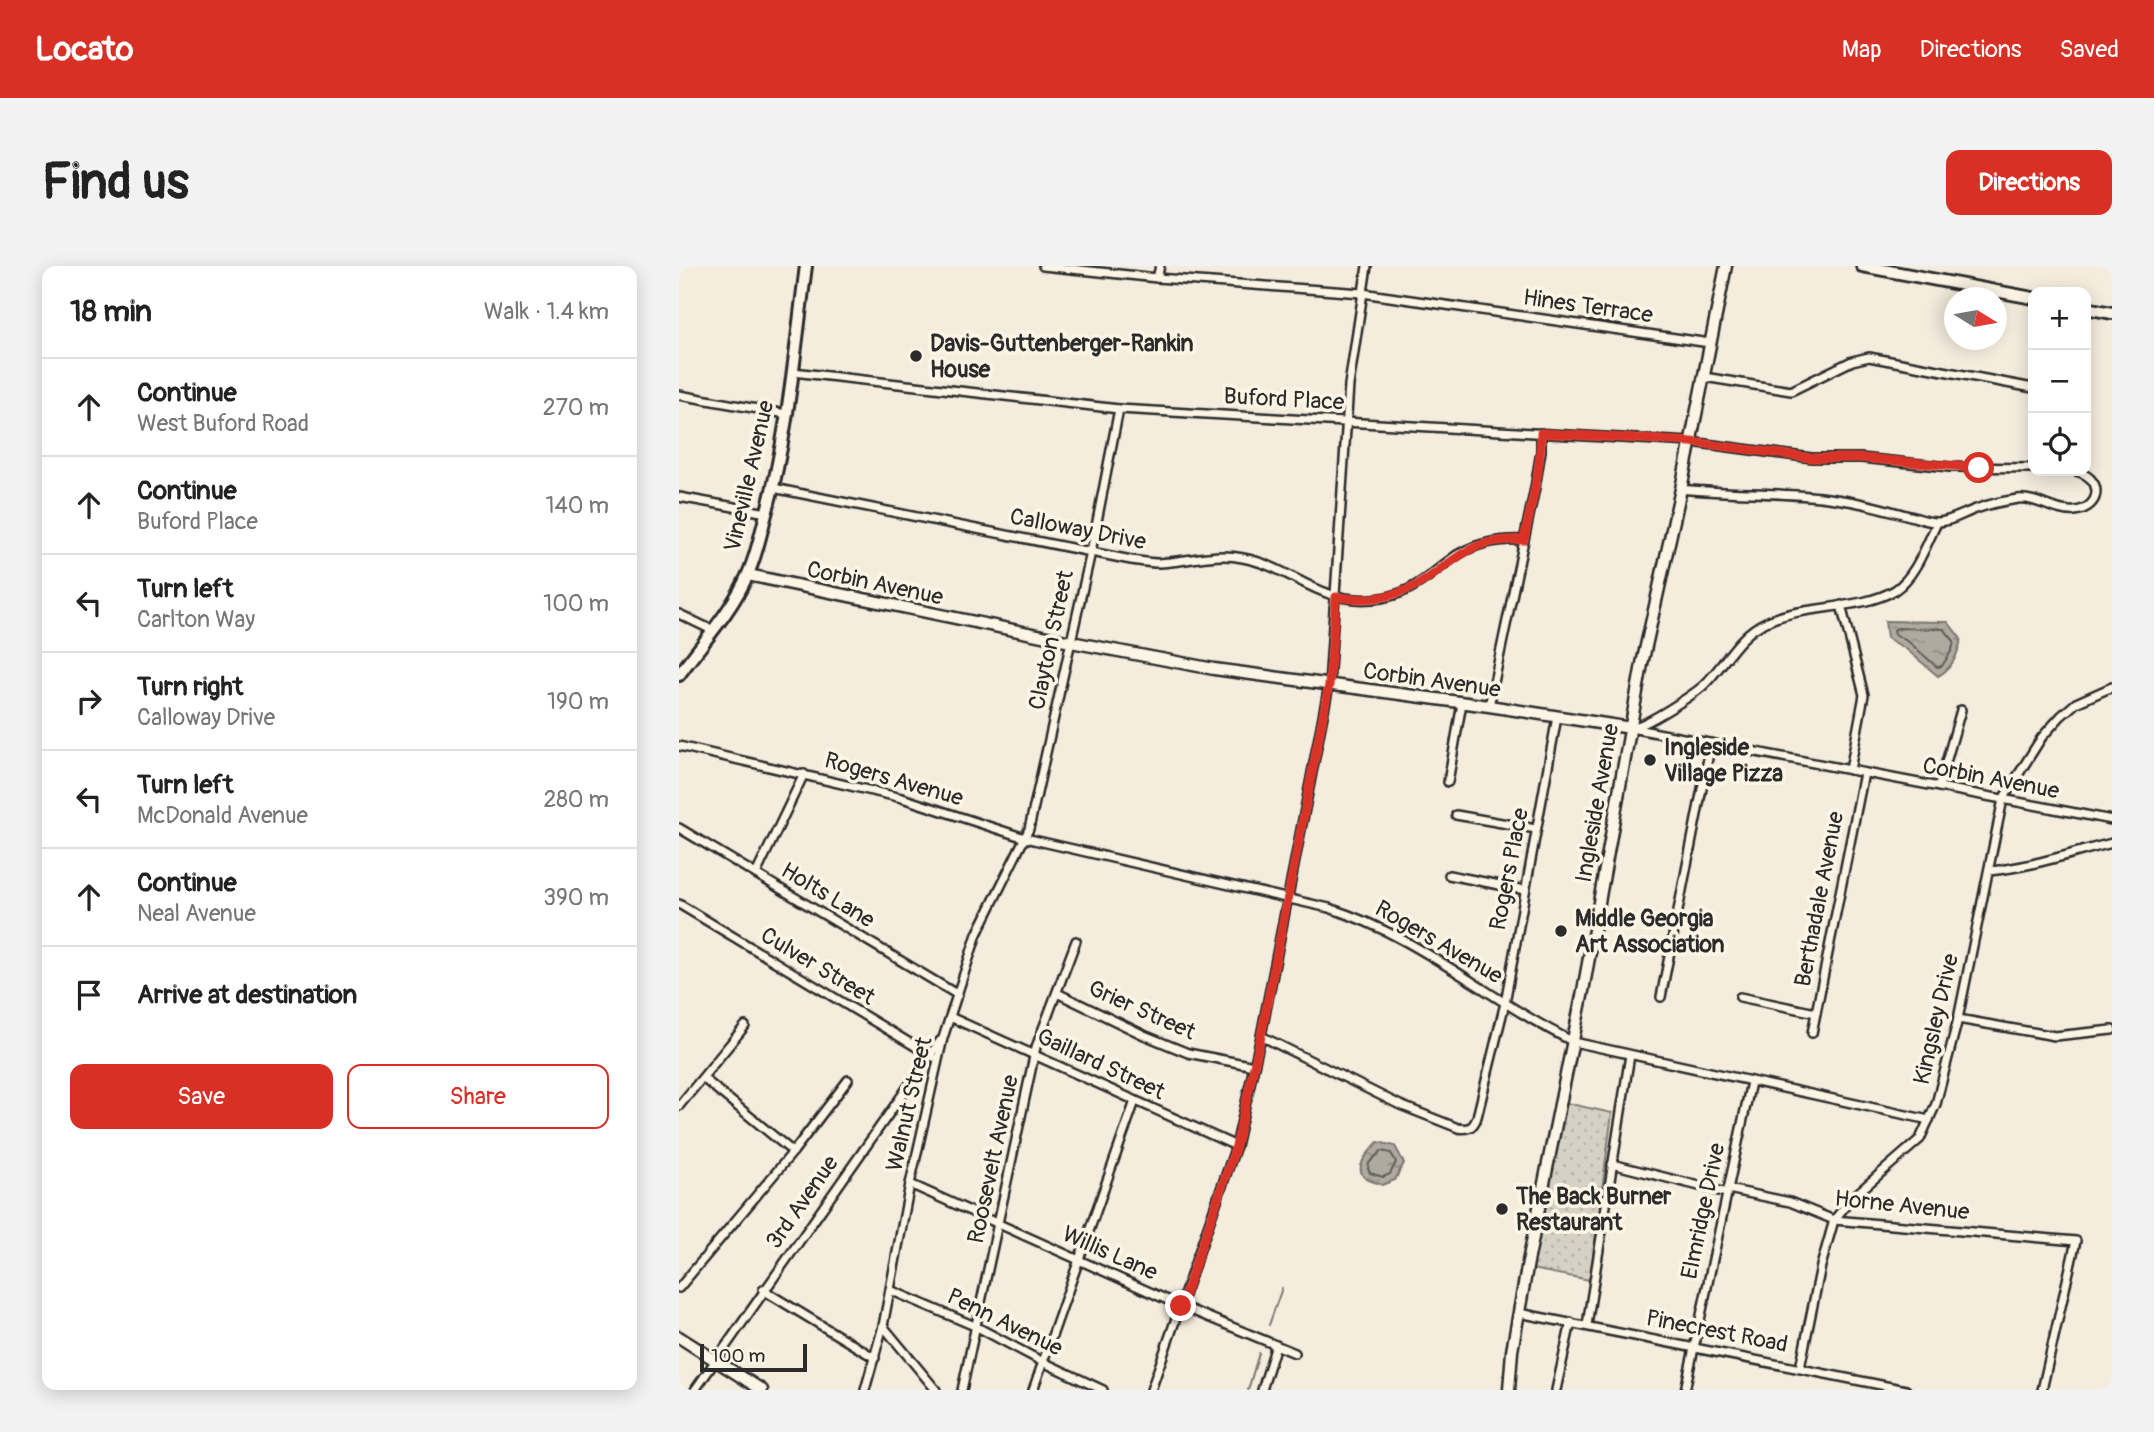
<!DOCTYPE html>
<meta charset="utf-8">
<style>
:root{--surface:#fff;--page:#f2f2f2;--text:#222;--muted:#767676;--line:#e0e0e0;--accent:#d93025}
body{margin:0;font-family:Pangolin,sans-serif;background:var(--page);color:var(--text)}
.controls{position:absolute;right:21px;top:21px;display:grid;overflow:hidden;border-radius:14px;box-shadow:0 4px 18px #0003}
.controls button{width:63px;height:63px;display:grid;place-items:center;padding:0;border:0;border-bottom:2px solid var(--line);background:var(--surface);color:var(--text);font:35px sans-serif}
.compass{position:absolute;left:1265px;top:21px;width:63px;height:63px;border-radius:50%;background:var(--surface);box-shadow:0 4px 18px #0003;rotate:101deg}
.scale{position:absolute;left:21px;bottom:18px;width:107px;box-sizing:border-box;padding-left:7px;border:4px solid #2b2b2b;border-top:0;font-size:19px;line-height:24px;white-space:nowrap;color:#2b2b2b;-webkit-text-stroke:5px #fcf5e5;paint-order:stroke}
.stop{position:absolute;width:21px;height:21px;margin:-16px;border:5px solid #d93025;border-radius:50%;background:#fff}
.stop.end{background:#d93025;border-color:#fff;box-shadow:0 2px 7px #0008}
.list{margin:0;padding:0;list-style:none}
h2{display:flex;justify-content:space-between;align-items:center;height:91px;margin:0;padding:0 28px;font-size:30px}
h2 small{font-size:23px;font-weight:400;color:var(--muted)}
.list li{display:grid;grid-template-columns:46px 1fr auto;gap:21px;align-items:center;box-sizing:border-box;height:98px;padding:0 28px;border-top:2px solid var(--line)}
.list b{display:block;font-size:26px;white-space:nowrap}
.list p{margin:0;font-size:23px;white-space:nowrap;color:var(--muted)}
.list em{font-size:23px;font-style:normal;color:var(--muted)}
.actions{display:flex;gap:14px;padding:21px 28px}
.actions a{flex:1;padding:16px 0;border:2px solid var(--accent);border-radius:14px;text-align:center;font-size:24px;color:var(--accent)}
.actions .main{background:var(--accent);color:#fff}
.icon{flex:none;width:38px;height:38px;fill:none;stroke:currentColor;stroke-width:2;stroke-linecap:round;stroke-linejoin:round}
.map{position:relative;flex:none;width:1433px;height:1124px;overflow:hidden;border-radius:14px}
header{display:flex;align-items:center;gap:42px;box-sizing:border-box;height:98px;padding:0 35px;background:var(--accent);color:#fff}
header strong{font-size:33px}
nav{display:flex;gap:38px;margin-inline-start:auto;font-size:24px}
.intro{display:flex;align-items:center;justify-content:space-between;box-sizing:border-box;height:168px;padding:0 42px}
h1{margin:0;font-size:49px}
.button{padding:18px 32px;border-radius:14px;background:var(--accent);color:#fff;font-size:24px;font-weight:700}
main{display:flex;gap:42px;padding:0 42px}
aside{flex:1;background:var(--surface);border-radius:14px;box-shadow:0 4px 18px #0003}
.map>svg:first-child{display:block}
</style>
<header>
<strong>Locato</strong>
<nav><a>Map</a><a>Directions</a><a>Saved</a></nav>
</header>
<div class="intro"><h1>Find us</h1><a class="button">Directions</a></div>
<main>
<aside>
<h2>18 min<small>Walk · 1.4 km</small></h2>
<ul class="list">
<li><svg class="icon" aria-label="ahead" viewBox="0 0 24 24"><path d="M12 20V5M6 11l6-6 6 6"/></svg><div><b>Continue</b><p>West Buford Road</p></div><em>270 m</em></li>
<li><svg class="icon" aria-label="ahead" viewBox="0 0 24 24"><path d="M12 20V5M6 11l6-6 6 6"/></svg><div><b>Continue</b><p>Buford Place</p></div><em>140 m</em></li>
<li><svg class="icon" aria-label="left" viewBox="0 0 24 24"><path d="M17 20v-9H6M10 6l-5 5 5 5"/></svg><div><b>Turn left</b><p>Carlton Way</p></div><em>100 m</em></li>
<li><svg class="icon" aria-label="right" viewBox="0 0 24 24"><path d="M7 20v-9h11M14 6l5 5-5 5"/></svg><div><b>Turn right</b><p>Calloway Drive</p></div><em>190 m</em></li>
<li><svg class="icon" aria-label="left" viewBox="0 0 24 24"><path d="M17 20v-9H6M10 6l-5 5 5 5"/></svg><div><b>Turn left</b><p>McDonald Avenue</p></div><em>280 m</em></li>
<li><svg class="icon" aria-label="ahead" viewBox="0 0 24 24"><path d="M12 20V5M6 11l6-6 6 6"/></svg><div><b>Continue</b><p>Neal Avenue</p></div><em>390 m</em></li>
<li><svg class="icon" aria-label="arrive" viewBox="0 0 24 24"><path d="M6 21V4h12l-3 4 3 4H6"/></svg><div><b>Arrive at destination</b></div></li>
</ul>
<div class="actions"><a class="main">Save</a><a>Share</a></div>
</aside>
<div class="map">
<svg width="1433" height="1124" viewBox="0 0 1433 1124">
<defs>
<pattern id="park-dots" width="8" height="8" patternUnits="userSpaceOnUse" patternTransform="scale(1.75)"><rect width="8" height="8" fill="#d6d1c4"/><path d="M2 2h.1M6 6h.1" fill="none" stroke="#b8b4a9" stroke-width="1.8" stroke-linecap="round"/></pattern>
<pattern id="water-ripples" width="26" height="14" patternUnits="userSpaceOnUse" patternTransform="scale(1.75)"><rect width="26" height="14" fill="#afaaa0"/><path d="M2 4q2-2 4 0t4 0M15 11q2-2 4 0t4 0" fill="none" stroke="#8f8b83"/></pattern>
</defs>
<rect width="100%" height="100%" fill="#f4edde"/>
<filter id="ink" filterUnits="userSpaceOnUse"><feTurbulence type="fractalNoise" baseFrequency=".0143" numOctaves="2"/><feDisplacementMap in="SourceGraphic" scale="14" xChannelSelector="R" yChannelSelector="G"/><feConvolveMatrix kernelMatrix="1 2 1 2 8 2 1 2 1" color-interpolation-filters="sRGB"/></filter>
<g filter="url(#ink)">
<path fill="url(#park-dots)" stroke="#807e78" stroke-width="2" d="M887,837L933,847L911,1014L852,1003Z"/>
<g fill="url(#water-ripples)" stroke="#7a7771" stroke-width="2">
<path d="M1206,355L1269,356L1282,373C1279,389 1273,403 1259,410L1227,383L1208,372Z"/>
<path d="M699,876L716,880L725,897L716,914L703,919C699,917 690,915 686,912C673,901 692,884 699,876Z"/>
</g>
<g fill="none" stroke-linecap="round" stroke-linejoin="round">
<g stroke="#605e5a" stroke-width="2">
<path d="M1218,362L1265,363L1275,375L1273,384L1263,400L1258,401L1231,377L1216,368L1215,364Z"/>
<path d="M702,885L712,887L717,896L711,908L704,911L691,907L689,903L690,897Z"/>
</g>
<g stroke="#7a7771" stroke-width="2">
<path d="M590,1059L603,1022"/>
<path d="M569,1124L580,1087"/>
</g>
<g stroke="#2b2b2b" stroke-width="12">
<g id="street">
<path d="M364,0L478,12L683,27L1031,77"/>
<path d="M478,12L481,0"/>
<path d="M114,106L440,143L1012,176L1133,192H1182L1270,201L1354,202"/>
<path d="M1025,111L1112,125L1173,95L1190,91L1354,122"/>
<path d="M0,129L107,148"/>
<path d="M94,222L452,294C461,295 470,297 479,297C508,296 535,286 564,292C613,301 638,338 694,333C733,330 749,309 778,289C798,277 822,273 845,274"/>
<path d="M1002,223C1056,229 1110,225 1163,234C1186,237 1208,244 1231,250C1239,252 1248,256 1257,256C1269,257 1285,247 1297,243C1310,238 1325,235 1339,233C1359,231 1376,247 1396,245C1424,241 1424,211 1396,205"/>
<path d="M0,231L88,247"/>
<path d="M1162,339L1185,429L1171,504"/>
<path d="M0,348L33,364"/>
<path d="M810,440L856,222L862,185V167"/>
<path d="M956,461C972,456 1011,431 1024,420C1046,399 1058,369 1087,356C1124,338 1181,345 1216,324C1237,310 1247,279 1258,257"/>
<path d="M952,462L1433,554"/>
<path d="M0,480L223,532L346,572L650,642C742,671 809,734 895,776L1250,854"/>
<path d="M769,516L783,437"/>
<path d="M1260,521L1282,444"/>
<path d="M777,549L857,563"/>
<path d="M0,562L279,729"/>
<path d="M1310,605C1353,601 1392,587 1433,577"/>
<path d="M77,608L125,508"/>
<path d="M770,609L846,624"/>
<path d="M0,638L254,791"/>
<path d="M378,727L465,769L509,787L575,800"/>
<path d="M982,731L1032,477"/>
<path d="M1061,731L1137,747"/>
<path d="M271,751L557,880"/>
<path d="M1279,753L1376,770L1433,764"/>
<path d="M1133,767L1185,507"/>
<path d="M582,770L721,839L779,862C790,864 795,861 798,851L826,737L878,451"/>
<path d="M24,812L114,886"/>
<path d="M0,840L66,760"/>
<path d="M933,898L1048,927"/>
<path d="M231,918L502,1040L616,1087"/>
<path d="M1049,923L1111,936L1155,954L1397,975L1363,1124"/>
<path d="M0,1022L114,886L169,814"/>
<path d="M84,1024L196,1092"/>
<path d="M211,1024L298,1061L364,1096L424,1124"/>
<path d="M840,1047L1227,1124"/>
<path d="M908,1059L951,789"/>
<path d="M204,1060L257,1124"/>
<path d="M1121,1102L1142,1000L1155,954L1173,932L1241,873L1257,838L1279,753L1324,533L1363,471L1382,450L1397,437L1433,421"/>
<path d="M16,1124L261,775"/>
<path d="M186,1124L204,1060L231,918L264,772L298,668L350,563L412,286L440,143"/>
<path d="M283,1124L357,781L397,675"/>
<path d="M354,1124L456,835"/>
<path d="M472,1124L557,880L582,770L650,419L670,119L688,0"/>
<path d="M583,1124L597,1079"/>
<path d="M877,1124L892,1056"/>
<path d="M1006,1124L1072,816"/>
</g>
</g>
<g stroke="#2b2b2b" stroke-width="15">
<g id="secondary">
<path d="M69,309L392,376L535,403L810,440L952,462"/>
<path d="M0,1071L83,1124"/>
<path d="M830,1124L833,1085L849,996L904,725L963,398L1002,223L1047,0"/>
</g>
</g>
<g stroke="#2b2b2b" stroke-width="16">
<g id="primary">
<path d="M1183,0L1354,32"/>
<path d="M1407,42L1433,47"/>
<path d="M0,409C23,377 53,345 69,308C77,290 81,271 86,252C109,170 116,84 127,0"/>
</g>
</g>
<use href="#street" stroke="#fcf5e5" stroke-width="7"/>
<use href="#secondary" stroke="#fcf5e5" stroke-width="10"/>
<use href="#primary" stroke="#fcf5e5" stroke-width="10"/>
</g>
</g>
<g fill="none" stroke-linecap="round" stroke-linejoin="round" filter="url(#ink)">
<path stroke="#d93025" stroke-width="9" d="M502,1040L557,880L582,770L650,419L657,331C690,336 724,331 751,311C786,286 798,272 845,274C852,239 862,204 862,167L1012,176L1133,192H1182L1300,202"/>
</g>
<g fill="#2b2b2b" stroke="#fcf5e5" stroke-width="2.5">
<circle cx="237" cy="90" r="7"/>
<circle cx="971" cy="494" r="7"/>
<circle cx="882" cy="665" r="7"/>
<circle cx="823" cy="943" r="7"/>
</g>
<g text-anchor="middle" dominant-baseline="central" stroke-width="7" stroke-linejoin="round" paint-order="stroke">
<g font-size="23" fill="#2b2b2b" stroke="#fcf5e5">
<text transform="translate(909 40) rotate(8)">Hines Terrace</text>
<text transform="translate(605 133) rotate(3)">Buford Place</text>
<text transform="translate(70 210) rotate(-77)">Vineville Avenue</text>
<text transform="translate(399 263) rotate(11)">Calloway Drive</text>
<text transform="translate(196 317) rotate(12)">Corbin Avenue</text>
<text transform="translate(372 374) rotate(-78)">Clayton Street</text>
<text transform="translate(753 414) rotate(8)">Corbin Avenue</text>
<text transform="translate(1312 512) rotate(11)">Corbin Avenue</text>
<text transform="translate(215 513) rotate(16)">Rogers Avenue</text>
<text transform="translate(918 537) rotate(-80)">Ingleside Avenue</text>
<text transform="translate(830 603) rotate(-79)">Rogers Place</text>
<text transform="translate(149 629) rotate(31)">Holts Lane</text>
<text transform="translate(1140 633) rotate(-79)">Berthadale Avenue</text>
<text transform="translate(760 676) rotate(30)">Rogers Avenue</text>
<text transform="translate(139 700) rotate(31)">Culver Street</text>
<text transform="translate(463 744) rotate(24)">Grier Street</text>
<text transform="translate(1257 753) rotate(-77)">Kingsley Drive</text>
<text transform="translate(422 798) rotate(25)">Gaillard Street</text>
<text transform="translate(230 838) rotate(-77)">Walnut Street</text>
<text transform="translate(314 893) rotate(-78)">Roosevelt Avenue</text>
<text transform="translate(123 936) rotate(-55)">3rd Avenue</text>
<text transform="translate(1223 939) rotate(6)">Horne Avenue</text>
<text transform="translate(1024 945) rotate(-78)">Elmridge Drive</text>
<text transform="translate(431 987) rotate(24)">Willis Lane</text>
<text transform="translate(326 1056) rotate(26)">Penn Avenue</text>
<text transform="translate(1038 1065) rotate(11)">Pinecrest Road</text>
</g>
<g font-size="23" font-weight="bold" fill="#2b2b2b" stroke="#fcf5e5" text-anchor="start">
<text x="251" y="77">Davis-Guttenberger-Rankin<tspan x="251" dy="26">House</tspan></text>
<text x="985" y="481">Ingleside<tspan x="985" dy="26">Village Pizza</tspan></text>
<text x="896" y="652">Middle Georgia<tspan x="896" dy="26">Art Association</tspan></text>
<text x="837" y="930">The Back Burner<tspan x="837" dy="26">Restaurant</tspan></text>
</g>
</g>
</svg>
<div class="controls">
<button>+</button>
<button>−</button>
<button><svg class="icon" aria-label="locate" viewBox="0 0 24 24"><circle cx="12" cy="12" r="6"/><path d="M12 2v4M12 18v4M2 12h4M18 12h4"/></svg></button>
</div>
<svg class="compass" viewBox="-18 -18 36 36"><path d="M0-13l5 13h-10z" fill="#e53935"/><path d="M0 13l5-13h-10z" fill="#767676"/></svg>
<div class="scale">100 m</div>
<div class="stop" style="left:1300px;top:202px"></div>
<div class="stop end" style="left:502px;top:1040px"></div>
</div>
</main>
